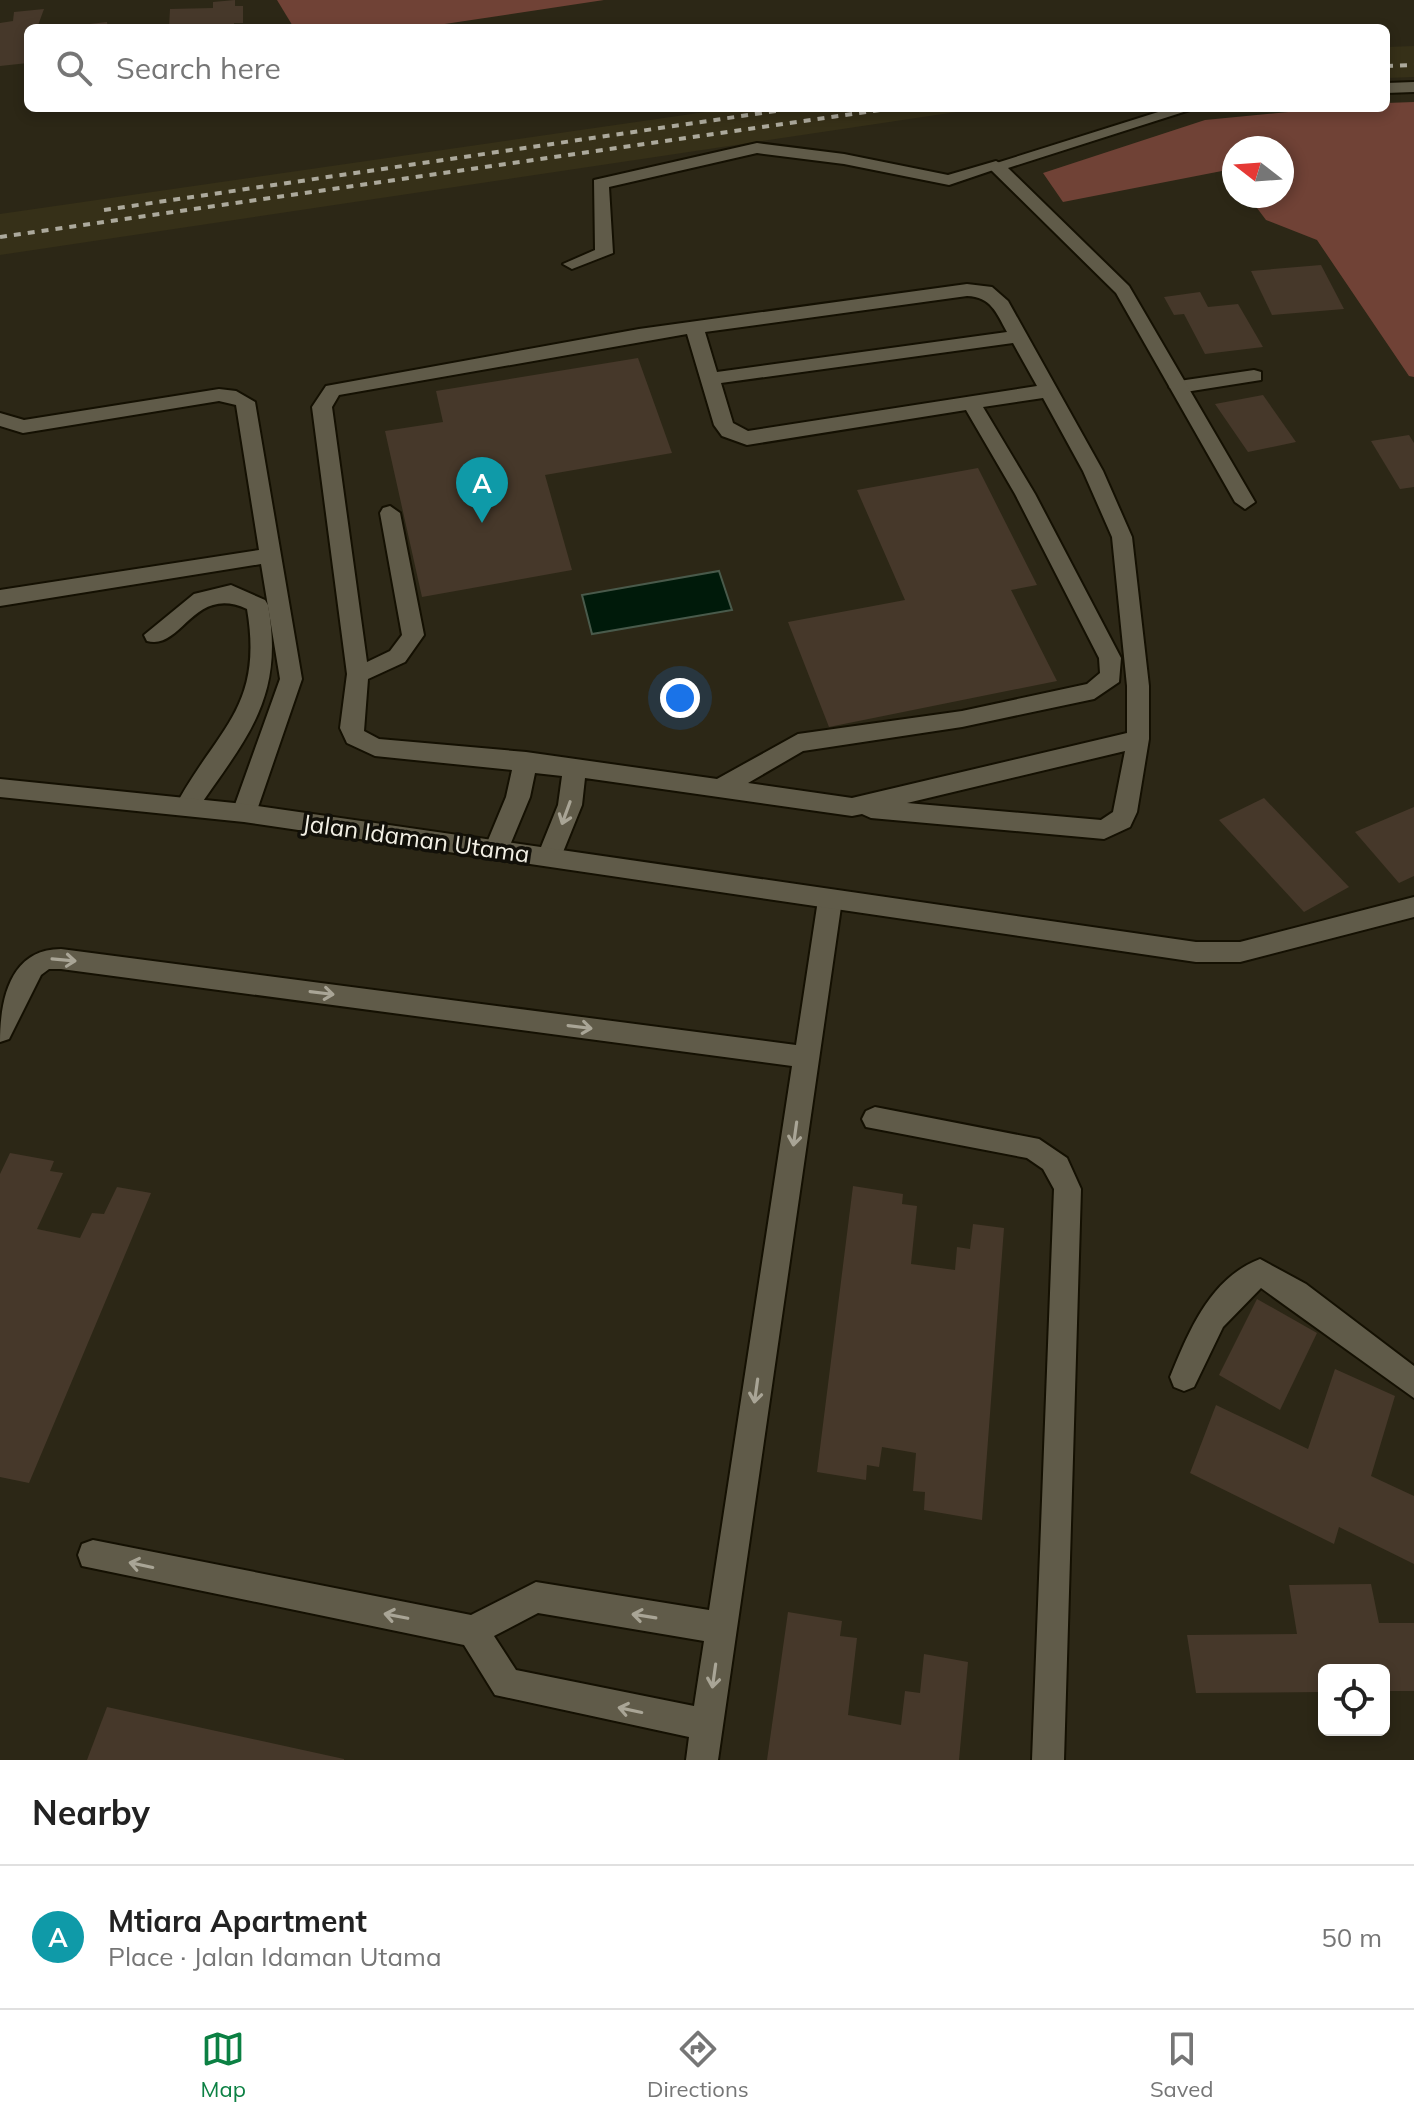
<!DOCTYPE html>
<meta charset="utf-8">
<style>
:root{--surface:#fff;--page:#f2f2f2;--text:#222;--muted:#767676;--line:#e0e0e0;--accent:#0b8043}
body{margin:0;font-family:Mulish,sans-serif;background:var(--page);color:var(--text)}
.controls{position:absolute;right:24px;bottom:24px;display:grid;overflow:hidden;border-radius:12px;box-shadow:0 4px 12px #0003}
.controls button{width:72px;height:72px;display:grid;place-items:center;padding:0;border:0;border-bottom:2px solid var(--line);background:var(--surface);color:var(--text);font:40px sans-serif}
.compass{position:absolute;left:1222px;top:136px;width:72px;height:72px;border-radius:50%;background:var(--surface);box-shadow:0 4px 12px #0003;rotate:287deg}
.you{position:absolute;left:680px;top:698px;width:28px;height:28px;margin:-20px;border:6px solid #fff;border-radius:50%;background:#1a73e8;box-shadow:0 0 0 12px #1a73e833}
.badge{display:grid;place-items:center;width:52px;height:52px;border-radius:50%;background:var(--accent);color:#fff;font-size:26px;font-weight:700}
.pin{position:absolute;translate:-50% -66px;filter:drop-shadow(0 2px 4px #0008)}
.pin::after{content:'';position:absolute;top:42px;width:28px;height:24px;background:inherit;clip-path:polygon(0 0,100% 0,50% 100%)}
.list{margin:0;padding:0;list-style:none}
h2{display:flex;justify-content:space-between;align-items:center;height:104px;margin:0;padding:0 32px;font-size:34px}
h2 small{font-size:26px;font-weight:400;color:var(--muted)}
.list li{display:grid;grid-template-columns:52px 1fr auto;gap:24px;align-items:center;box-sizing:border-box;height:144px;padding:0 32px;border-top:2px solid var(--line)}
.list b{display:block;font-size:30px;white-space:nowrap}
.list p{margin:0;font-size:26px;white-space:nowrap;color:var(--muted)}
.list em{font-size:26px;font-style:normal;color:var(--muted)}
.icon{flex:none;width:44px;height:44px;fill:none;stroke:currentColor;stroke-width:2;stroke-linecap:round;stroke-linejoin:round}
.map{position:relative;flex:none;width:1414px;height:1760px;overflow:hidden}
.search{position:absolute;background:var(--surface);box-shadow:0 4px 12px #0003;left:24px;right:24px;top:24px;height:88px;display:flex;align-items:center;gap:20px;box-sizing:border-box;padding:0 28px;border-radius:12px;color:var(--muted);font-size:30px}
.sheet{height:248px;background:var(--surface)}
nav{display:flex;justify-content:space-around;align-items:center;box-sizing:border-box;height:112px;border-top:2px solid var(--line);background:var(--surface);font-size:22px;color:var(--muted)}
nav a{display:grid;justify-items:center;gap:4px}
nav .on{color:var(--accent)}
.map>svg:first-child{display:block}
</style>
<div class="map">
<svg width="1414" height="1760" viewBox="0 0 1414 1760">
<rect width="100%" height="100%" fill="#2c2716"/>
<g fill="#363018">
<path d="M1414,46V77L1386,78V47Z"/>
<path d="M733,108H983L0,255V214Z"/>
</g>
<g fill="#704236">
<path d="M277,0H604L418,28H294Z"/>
<path d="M1414,102V377L1409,376L1317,240L1266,220L1248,196H1282V148H1234V179L1227,170L1063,202L1043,173L1205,120L1331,108H1386V103Z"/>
</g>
<path fill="#001a0a" stroke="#495a4b" stroke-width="2" d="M719,571L732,610L592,634L582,595Z"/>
<g fill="#46382a">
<path d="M235,0V6H243V23H234V27L169,28L170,9L213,8V2Z"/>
<path d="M44,9L37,28H28V63L0,66V23L13,21L14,12Z"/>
<path d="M107,22L108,28H72V26Z"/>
<path d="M1321,265L1344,309L1272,315L1251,271Z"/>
<path d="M1200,292L1208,307L1238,304L1263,347L1205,354L1184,314L1174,315L1164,297Z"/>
<path d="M638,358L672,453L545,475L572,570L422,597L385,431L443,422L436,391Z"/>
<path d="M1263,395L1296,442L1248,452L1215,404Z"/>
<path d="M1409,435L1414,443V487L1400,489L1371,441Z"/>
<path d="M978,468L1037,585L1011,590L1057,681L829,727L788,622L905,600L857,490Z"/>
<path d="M1264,798L1349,887L1304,912L1219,820Z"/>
<path d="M1414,807V876L1399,883L1355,832Z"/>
<path d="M10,1153L54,1161L50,1171L63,1173L37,1229L80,1238L92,1213L104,1214L117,1187L151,1193L29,1483L0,1477V1174Z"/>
<path d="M853,1186L903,1194L902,1204L917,1206L911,1264L955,1270L957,1247L970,1249L973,1224L1004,1228L982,1520L924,1510L925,1492L913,1491L916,1453L882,1447L879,1467L867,1465L866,1480L817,1472Z"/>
<path d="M1257,1299L1317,1333L1280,1410L1219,1375Z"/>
<path d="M1335,1369L1395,1396L1371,1476L1414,1496V1564L1339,1527L1334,1544L1190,1473L1216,1405L1308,1449Z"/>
<path d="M1371,1584L1379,1623H1414V1691H1384V1670H1324V1692L1196,1693L1187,1635L1297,1634L1289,1585Z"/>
<path d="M788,1612L842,1621L840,1636L857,1638L848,1715L901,1725L905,1691L920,1693L924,1654L968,1662L959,1760H767Z"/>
<path d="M107,1707L344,1759V1760H87Z"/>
</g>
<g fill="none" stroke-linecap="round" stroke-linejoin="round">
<g stroke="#141002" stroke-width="4">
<g id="lane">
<path d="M757,143L844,154L948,175L996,161L1005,166L949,185L844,164L757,153L609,187L613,253L572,269L563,264L595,250L594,180Z"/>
<path d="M967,284L992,287L1008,301L1103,471L1132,537L1149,686V739L1137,812L1130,827L1104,839L871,818L862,814L852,816L585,778L582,805L561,857L557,864H541L537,857L558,805L562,776L535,773L530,797L508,850L504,857H488L484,850L506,797L512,770L375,756L347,743L340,728L347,674L312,407L326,386L639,329ZM967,296C991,297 996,312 1007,332L717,372L705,332ZM687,334L714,425L722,436L747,445L966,410L1015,494L1099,658L1100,673L1087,684L962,711L798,734L717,779L526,752L379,739L364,731L368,679L405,662L424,635L400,513L390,506L383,508L380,513L402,635L390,651L367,662L332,407L339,395ZM1013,343L1037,386L748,431L733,423L721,383ZM1043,398L1083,471L1112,537L1127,686V733L852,798L748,783L803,751L962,727L1094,699L1119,682L1121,658L1035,494L983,407ZM1125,751L1113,812L1101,820L907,803Z"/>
<path d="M1254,370L1261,372V380L1179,393L1169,387L1179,381Z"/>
<path d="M219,389L236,391L255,402L302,679L256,813L252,819H236L232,813L280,679L261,564L0,606V590L259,550L236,405L219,401L23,433L0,426V413L24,420Z"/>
<path d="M231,585L265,600L268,605C285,700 245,739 195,813H179L175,807C216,729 264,709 247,609C193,584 182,651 147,641L144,635L194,594Z"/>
<path d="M830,890L839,893L842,900L718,1760H686L689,1737L495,1695L464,1645L82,1566L78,1555L82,1544L93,1540L471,1615L536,1582L709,1610L792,1066L61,969H49L41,975L9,1039L0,1042C0,1000 10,949 61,949L796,1045L818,900L821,893ZM538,1613L704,1641L694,1706L516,1670L494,1636Z"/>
<path d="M875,1107L1039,1139L1067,1158L1081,1189L1064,1760H1032L1054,1189L1043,1169L1027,1158L866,1127L862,1119L866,1111Z"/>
<path d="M1260,1259L1306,1284L1414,1366V1398L1261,1288L1223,1327L1194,1387L1184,1391L1174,1387L1170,1377C1189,1331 1210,1278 1260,1259Z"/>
</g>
</g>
<g stroke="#141002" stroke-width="4">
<g id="street">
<path d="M1414,82V92L1386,93V83Z"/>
<path d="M1171,108H1196L1008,168L1129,286L1255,502L1245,509L1235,502L1116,293L987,166Z"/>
<path d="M0,779L244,804L1196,942H1240L1414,897V917L1240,962H1196L244,822L0,797Z"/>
</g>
</g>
<use href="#lane" fill="#605b49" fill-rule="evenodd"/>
<use href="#street" fill="#605b49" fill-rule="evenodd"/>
<g stroke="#aca99c" stroke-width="4" stroke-dasharray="7 7" stroke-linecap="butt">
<path d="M1386,66L1414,65"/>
<path d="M104,210L796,108"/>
<path d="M0,237L893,108"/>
</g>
</g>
<defs><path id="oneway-shaft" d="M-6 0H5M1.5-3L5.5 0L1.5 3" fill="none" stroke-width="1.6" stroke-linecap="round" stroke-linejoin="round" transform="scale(2)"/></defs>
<g stroke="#a9a596">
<use href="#oneway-shaft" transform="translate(566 813) rotate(110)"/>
<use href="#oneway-shaft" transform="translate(64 960) rotate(5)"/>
<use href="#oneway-shaft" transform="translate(322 993) rotate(7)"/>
<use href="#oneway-shaft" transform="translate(580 1027) rotate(7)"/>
<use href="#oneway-shaft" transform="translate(795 1134) rotate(98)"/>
<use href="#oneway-shaft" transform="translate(756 1391) rotate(98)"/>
<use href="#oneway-shaft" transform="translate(141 1565) rotate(-168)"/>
<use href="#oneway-shaft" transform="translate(396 1616) rotate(-169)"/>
<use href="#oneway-shaft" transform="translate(644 1616) rotate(-171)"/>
<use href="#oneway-shaft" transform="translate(714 1676) rotate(98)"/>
<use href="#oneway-shaft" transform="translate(630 1710) rotate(-168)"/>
</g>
<g text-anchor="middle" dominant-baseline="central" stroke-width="7" stroke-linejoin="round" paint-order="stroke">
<g font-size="24" fill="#f2efe4" stroke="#121009">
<text transform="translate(416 838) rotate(8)">Jalan Idaman Utama</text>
</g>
</g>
</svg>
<div class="controls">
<button><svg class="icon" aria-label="locate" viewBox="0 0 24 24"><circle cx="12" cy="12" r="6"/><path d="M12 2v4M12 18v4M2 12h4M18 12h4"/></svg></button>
</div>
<svg class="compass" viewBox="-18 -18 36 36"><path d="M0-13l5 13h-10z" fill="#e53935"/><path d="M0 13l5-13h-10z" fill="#767676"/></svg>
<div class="you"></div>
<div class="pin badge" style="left:482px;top:523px;background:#0f9aa8">A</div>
<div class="search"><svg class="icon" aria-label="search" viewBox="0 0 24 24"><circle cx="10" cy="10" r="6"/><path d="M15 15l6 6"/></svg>Search here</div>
</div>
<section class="sheet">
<h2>Nearby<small></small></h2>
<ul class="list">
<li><span class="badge" style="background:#0f9aa8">A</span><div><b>Mtiara Apartment</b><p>Place · Jalan Idaman Utama</p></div><em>50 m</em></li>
</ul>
</section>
<nav>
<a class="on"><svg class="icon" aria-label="map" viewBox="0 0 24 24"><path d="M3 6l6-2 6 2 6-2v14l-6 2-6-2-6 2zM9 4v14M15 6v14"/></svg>Map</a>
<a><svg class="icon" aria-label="directions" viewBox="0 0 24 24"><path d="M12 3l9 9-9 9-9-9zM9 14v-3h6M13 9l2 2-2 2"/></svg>Directions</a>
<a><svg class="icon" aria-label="saved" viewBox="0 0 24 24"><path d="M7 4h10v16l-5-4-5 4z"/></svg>Saved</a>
</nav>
